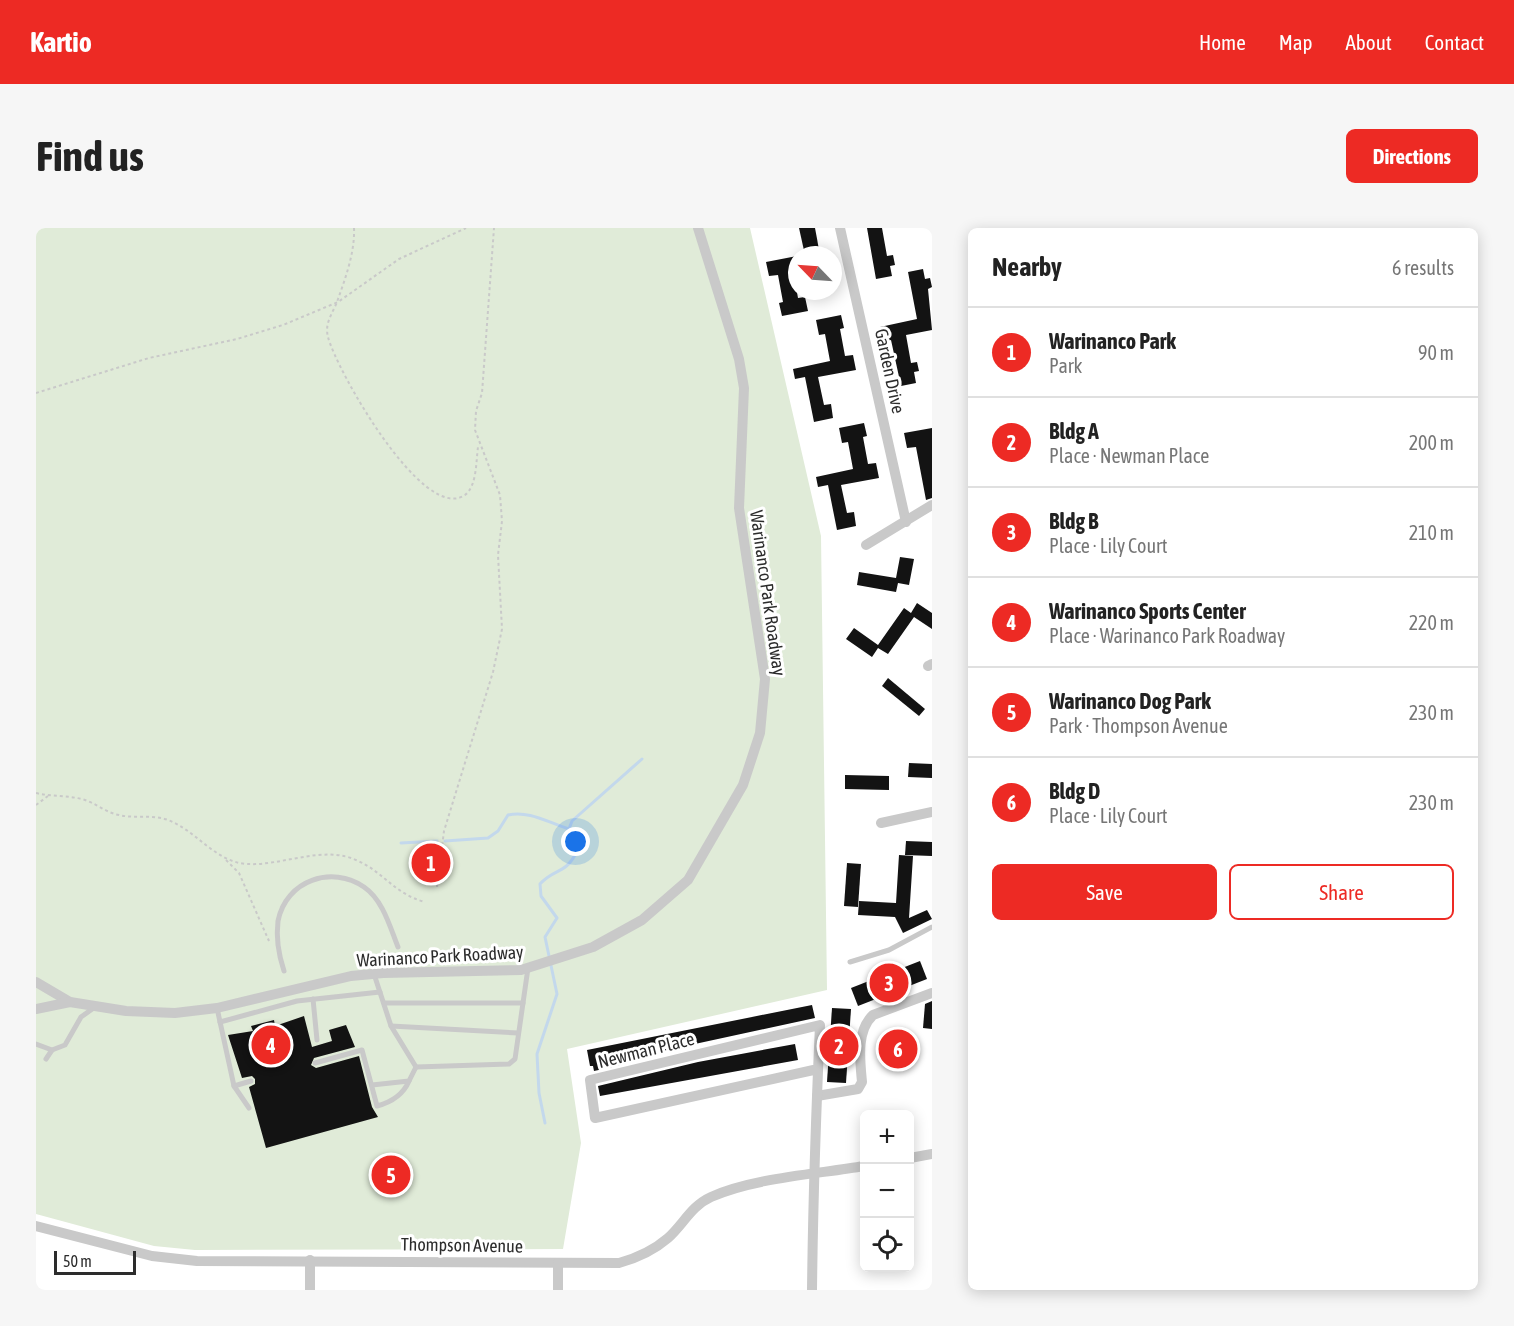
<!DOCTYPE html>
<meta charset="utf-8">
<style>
:root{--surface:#fff;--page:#f6f6f6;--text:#222;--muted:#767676;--line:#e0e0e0;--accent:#ed2a24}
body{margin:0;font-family:"Asap Condensed",sans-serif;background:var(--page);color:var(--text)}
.controls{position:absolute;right:18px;bottom:18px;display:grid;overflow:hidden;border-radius:9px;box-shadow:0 3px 15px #0003}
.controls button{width:54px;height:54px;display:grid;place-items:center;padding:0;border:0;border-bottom:2px solid var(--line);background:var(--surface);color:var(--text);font:30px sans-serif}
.compass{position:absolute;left:752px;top:18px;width:54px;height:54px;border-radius:50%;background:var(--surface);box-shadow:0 3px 15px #0003;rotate:295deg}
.scale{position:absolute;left:18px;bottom:15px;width:82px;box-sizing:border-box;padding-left:6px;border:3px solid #2c2c2c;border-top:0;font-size:16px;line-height:21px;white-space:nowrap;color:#2c2c2c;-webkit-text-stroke:4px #fff;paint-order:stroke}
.you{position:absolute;left:540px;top:614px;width:21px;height:21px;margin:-15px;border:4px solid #fff;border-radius:50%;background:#1a73e8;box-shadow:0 0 0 9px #1a73e833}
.badge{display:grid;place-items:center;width:39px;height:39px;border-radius:50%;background:var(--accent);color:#fff;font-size:20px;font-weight:700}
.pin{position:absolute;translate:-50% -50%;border:3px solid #fff;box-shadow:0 2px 6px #0006}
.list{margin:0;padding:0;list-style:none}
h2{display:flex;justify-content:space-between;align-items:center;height:78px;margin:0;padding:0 24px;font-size:26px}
h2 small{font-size:20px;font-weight:400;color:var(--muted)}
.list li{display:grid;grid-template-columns:39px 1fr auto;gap:18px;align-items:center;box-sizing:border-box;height:90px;padding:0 24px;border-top:2px solid var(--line)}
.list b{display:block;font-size:22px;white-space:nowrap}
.list p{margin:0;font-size:20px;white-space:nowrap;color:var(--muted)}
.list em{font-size:20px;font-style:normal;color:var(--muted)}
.actions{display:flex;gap:12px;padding:18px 24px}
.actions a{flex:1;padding:14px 0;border:2px solid var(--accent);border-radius:9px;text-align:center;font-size:21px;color:var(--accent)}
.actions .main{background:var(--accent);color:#fff}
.icon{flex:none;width:33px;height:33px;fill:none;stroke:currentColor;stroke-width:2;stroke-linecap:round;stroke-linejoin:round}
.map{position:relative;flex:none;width:896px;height:1062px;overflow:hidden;border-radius:9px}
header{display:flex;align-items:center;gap:36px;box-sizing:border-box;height:84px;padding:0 30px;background:var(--accent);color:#fff}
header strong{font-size:28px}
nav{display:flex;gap:33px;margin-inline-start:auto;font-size:21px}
.intro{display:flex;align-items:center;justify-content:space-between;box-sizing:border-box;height:144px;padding:0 36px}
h1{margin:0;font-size:42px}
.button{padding:15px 27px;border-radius:9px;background:var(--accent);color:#fff;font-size:21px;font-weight:700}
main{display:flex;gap:36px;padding:0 36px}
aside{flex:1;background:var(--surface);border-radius:9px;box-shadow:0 3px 15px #0003}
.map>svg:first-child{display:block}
</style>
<header>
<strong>Kartio</strong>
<nav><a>Home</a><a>Map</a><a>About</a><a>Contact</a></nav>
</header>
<div class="intro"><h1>Find us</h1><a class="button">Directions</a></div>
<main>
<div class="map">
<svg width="896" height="1062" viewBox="0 0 896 1062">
<rect width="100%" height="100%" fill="#fff"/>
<path fill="#e0ebd8" d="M0,0H714L785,308L791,762L531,821L545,915L527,1021L159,1022L118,1018L0,986Z"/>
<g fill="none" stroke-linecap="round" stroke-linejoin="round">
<g stroke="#c3d8ec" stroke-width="3">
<path d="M409,613L452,610L462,603L472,587C493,582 513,595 533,601"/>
<path d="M365,615L401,613"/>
<path d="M509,895L503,865L501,826L521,766L509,709L521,690L505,668L504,656C518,640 529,647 540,625L533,601L536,593L606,531"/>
</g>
</g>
<g fill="#131313">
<path d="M763,0H779L784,27H769Z"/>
<path d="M831,0H846L851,28L857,27L859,37L854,38L856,48L840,51Z"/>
<path d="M761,28V41L757,42L762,70L769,69L772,83L746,88L743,75L747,74L742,47L733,48L730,34Z"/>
<path d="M887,41L889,51L894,50L896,59L892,61L896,102L870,107L875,135L881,134L883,143L878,144L880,155L865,158L855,112L847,114L844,99L881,91L872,44Z"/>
<path d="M805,87L808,100L804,101L809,128L817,127L820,142L782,149L788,177L795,176L797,190L778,194L769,149L759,151L757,141L794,133L789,106L783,107L780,92Z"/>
<path d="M828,195L831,208L827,209L832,236L840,235L843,250L805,257L811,285L818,284L820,298L801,302L792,257L782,259L780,249L817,241L812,214L806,215L803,200Z"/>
<path d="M896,200V270L890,272L880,219L871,220L868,205Z"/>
<path d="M864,329L878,331L873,357L862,355L860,364L821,357L823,344L860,350Z"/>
<path d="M881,375L896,385V401L878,389L852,426L842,420L836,429L810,411L818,400L842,417L868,380L875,385Z"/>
<path d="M852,450L889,481L883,488L846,458Z"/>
<path d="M873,535L896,536V550L872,549Z"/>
<path d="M809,547L853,548V562L809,561Z"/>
<path d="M870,613L896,614V628L869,627Z"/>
<path d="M863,627L877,628L873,690L891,682L896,691L867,705L859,689L822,687L823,673L860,675Z"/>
<path d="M811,635L825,636L822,679L808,678Z"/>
<path d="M884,733L891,751L822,778L815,760Z"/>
<path d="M896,773V801L887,800L889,776Z"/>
<path d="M776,777L779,790L585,832L586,837L558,843L557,838H554L551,822Z"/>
<path d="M796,780L815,781L810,855L791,854Z"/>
<path d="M268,788L276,819L296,813L293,802L310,797L319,819L278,830L275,837L280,840L323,828L336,879L342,889L230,920L213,859L219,856V851L216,848L206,850L192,807L217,803L215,798L238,792L239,798Z"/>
<path d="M853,802L874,803L872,840L851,839Z"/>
<path d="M759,816L762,832L564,868L562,858L662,834Z"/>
</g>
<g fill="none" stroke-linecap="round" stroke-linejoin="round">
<g stroke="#c9c9c9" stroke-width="2" stroke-dasharray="3 3" stroke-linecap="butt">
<path d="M318,0C319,23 310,49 302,71C298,84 288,94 292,109C300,141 387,296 429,267C441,258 440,233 442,219"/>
<path d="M0,165L113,130L201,111L247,97L302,74L363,31L430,0"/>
<path d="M0,565C17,569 33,567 49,572C61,576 71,585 83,587C99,591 116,586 132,592C161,603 179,634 211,636C246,638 287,617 320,632C347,643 358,666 389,674"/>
<path d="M0,577L12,568"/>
<path d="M190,632L203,645L233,713"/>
<path d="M401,659L408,603L457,444L466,401L462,327L466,293L464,267L439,202L440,183L446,165L458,0"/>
</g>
<g stroke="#c9c9c9" stroke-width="5">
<path d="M814,734L853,722L896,699"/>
<path d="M248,743C243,728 240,709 242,693C250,652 296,637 328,659C347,672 354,699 362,719"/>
<path d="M338,746L355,798L380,839"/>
<path d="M277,771L281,812"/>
<path d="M348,775H487"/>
<path d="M181,780L198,858L213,880"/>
<path d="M184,794L261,773L344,764"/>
<path d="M355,798L482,805"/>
<path d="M0,816L16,822"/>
<path d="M10,831L16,822L29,817L45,789L59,779"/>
<path d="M279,835L326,822L341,878C356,874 367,867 373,853"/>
<path d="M380,839L473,836L479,831L492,740"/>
<path d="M336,857L373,853L380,839"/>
<path d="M198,858L215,853"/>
</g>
<g stroke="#c9c9c9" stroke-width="10">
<path d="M804,0L870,294"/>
<path d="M830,317L896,277"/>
<path d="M892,438L896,436"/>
<path d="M845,595L896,584"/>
<path d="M0,754L34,774L90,783L139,785L181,780L315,748L347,745L485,742L557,719L606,692L652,652L707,557L724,505L729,451L703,280L708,160L703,131L662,0"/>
<path d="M0,781L34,774"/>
<path d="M781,868L822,861L826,854C824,832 820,803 837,787L896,765"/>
<path d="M874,930L896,926"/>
<path d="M0,998L116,1028L161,1033L583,1035C601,1030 617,1023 632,1010C647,997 655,978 675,969C717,950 782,946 828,938"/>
<path d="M522,1035V1062"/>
<path d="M274,1062V1032"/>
<path d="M776,1062C777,973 780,885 784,797L554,852L559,890L782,841"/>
</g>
</g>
<g text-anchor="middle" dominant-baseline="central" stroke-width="6" stroke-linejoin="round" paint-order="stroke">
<g font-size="18" fill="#2c2c2c" stroke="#fff">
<text transform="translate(854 143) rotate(78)">Garden Drive</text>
<text transform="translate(732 365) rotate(82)">Warinanco Park Roadway</text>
<text transform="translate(404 728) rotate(-3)">Warinanco Park Roadway</text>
<text transform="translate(610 822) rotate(-14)">Newman Place</text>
<text transform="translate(426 1017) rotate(1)">Thompson Avenue</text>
</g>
</g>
</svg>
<div class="controls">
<button>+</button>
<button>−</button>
<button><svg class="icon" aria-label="locate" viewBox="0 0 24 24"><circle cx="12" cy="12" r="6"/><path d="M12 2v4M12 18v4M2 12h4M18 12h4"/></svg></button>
</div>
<svg class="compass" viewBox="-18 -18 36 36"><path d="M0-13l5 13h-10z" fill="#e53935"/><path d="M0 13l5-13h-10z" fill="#767676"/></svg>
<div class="scale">50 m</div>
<div class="you"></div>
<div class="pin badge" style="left:395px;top:635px">1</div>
<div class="pin badge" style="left:803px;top:818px">2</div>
<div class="pin badge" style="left:853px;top:755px">3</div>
<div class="pin badge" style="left:235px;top:817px">4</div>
<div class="pin badge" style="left:355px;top:947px">5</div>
<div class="pin badge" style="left:862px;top:821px">6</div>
</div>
<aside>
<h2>Nearby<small>6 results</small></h2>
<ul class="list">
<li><span class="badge">1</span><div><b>Warinanco Park</b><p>Park</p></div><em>90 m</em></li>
<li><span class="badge">2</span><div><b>Bldg A</b><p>Place · Newman Place</p></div><em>200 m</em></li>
<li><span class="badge">3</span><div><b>Bldg B</b><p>Place · Lily Court</p></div><em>210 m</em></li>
<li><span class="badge">4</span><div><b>Warinanco Sports Center</b><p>Place · Warinanco Park Roadway</p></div><em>220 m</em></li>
<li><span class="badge">5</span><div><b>Warinanco Dog Park</b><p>Park · Thompson Avenue</p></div><em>230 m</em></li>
<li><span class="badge">6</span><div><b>Bldg D</b><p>Place · Lily Court</p></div><em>230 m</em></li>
</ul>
<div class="actions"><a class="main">Save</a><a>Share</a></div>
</aside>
</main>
